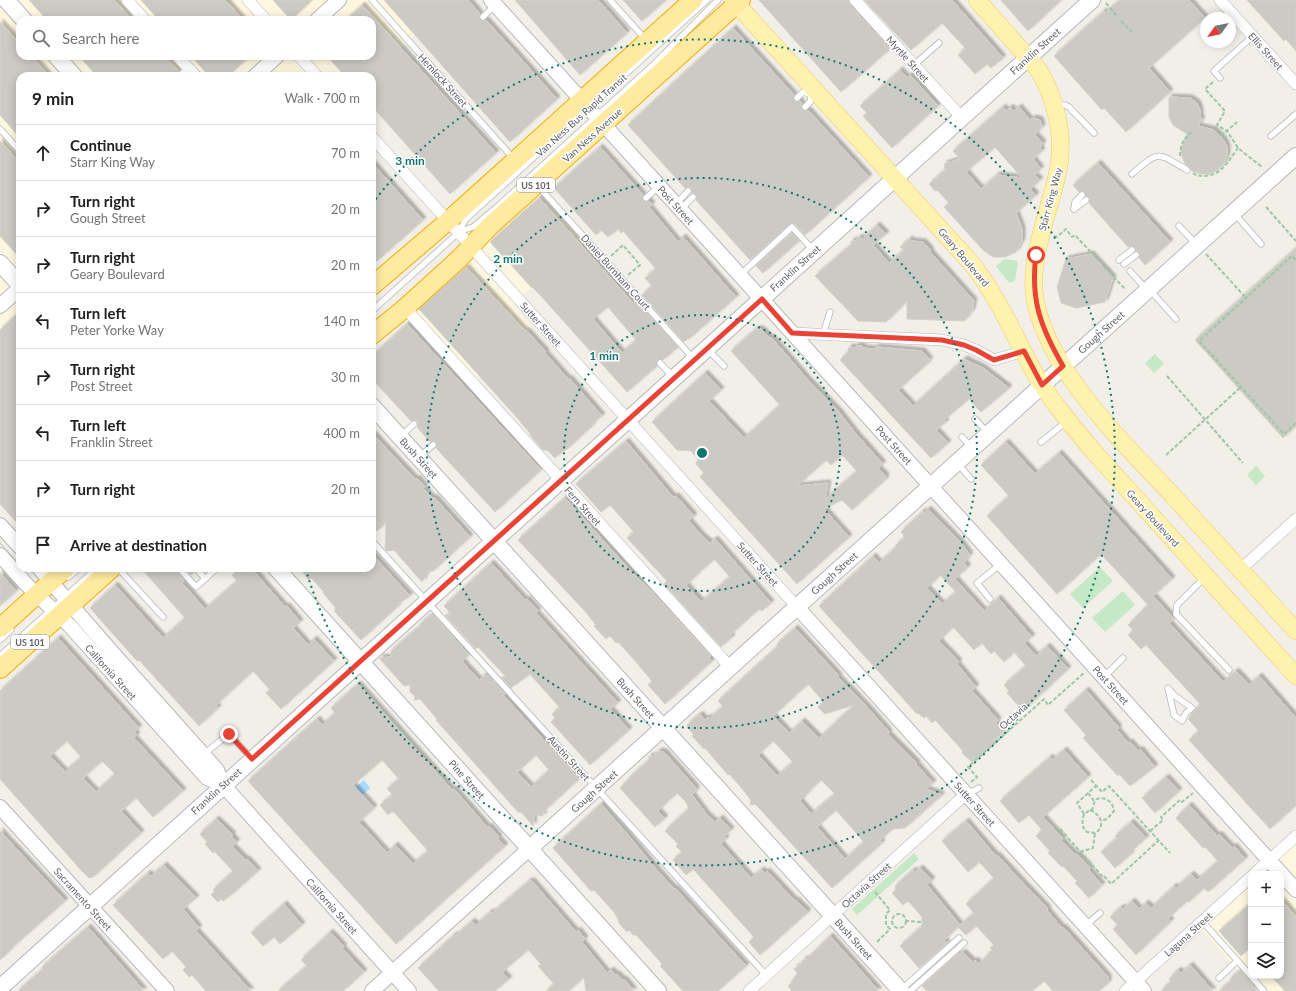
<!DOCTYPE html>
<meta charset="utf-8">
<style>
:root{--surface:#fff;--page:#f6f6f6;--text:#222;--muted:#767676;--line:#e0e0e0}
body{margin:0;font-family:Lato,sans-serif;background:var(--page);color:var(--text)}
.controls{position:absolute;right:12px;bottom:12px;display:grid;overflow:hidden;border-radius:8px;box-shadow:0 2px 10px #0003}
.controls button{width:36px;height:36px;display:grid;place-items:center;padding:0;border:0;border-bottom:1px solid var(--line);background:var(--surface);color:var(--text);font:20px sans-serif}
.compass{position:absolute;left:1200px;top:12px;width:36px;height:36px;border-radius:50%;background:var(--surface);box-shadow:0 2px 10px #0003;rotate:237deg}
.stop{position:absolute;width:12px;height:12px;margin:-9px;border:3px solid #ea4335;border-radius:50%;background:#fff}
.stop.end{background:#ea4335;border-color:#fff;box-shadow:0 1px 4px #0008}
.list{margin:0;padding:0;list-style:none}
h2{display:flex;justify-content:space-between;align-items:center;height:52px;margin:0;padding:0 16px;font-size:17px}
h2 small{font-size:13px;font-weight:400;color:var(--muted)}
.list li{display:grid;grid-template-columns:26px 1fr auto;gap:12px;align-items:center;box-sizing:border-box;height:56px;padding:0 16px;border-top:1px solid var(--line)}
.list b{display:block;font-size:15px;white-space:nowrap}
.list p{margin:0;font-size:13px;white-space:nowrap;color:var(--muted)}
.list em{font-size:13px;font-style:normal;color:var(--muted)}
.icon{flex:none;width:22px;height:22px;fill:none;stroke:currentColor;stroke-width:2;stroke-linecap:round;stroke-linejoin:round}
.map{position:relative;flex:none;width:1296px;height:991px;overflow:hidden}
.search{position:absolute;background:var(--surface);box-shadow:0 2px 10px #0003;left:16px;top:16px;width:360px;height:44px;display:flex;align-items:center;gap:10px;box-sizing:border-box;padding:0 14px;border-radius:12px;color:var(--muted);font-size:15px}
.panel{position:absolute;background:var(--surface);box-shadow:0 2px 10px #0003;left:16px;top:72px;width:360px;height:500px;border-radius:12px}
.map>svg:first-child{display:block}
</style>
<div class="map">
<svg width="1296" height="991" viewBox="0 0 1296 991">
<defs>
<filter id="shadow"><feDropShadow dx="3" dy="-3" stdDeviation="1" flood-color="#0004"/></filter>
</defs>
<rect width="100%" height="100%" fill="#f1efe8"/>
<g fill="#fef7e0" fill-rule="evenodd">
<path d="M0,0H451L371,76H20V406L0,425ZM20,20H372V56H20Z"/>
<path d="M538,194L584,243L512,305L532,327L477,380L413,308Z"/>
<path d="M1296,839V991H1257L1199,927L1251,880V976H1281V874H1257Z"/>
</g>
<g fill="#c5e8c5">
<path d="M1005,259L1018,261L1015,281L1009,283L996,266Z"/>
<path d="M1155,354L1164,364L1154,373L1145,363Z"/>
<path d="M1256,466L1265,476L1256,485L1247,475Z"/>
<path d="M1100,567L1113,581L1083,608L1070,594Z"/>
<path d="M1123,591L1135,605L1105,632L1092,618Z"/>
<path d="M914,853L919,859L857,915L852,909Z"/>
</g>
<path fill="#aadaff" d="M364,780L370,788L355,802L348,794Z"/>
<g fill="#cccac5" stroke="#d6d1c6" fill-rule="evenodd" filter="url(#shadow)">
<path d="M29,0H114L132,20H47Z"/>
<path d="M141,0H225L243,20H159Z"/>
<path d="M273,0H312L291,20Z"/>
<path d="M384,0H468L480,14L479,16L480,20L482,21L486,20L557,99L510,142Z"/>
<path d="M515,0H598L627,33L580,75Z"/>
<path d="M623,0H666L642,21Z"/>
<path d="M759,0H848L850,5L890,49L841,92Z"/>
<path d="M864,0H952L1003,58L991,68L987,64L975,74L958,55L966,49L942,23L911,50Z"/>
<path d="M1001,0H1061L1028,31Z"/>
<path d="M1120,0H1189L1205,18L1149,68L1170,92L1126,132L1104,108L1102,110L1054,56L1104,11L1105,13Z"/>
<path d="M1247,0H1296V51L1286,39L1284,41Z"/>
<path d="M362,5L496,153L450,194L372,106V76H345L327,56H372V20H346Z"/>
<path d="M0,22L20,44V56H31L49,76H20V138L0,115Z"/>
<path d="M733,28L794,95L793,97L794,101L796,102L800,101L802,104L801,106L802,110L804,111L808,110L869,177L805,235L795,224L791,223L750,260L696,200L697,196L694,193H692L691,188L689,187L685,188L628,125Z"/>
<path d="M79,56H164L178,71L177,76H97Z"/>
<path d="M191,56H250L228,76H209Z"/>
<path d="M900,70L907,78L910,75L938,106L892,148L863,116L867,113L860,106Z"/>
<path d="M1169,97L1190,98L1197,103L1200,110V118L1202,119L1198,126L1214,130L1223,139L1227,147V156L1223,165L1216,171L1210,174H1201L1192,171L1189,167L1185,164L1182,156L1181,150L1187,134L1173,125L1169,117Z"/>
<path d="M1003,107L1006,111L1010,107L1014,111L1019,107L1030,120L1034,118L1040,120L1042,127L1035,135L1043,143L1040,148L1042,151L1033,159L1041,169L1034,175L1040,180L1030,189L1036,195L1016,213L1022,229V241L1016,252L1005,257H993L983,250L944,207L949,203L937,190L935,191L929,184L945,170L944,164L960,159L953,151ZM995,147L1022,178L997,175L981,189L966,172Z"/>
<path d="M0,141L20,163V258L0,236Z"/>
<path d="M600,147L643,195L642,197L643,201L645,202L649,201L652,205L649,207L678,242L683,237L736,297L689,339L688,338L684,342L642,295L652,286L645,278L656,269L623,231L621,233L618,229L608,237L601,230L596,235L554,188Z"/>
<path d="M372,163L423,220L377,261L372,256Z"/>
<path d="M1098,163L1170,242L1145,265L1139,258L1140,254L1136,251L1135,247L1132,246L1128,247L1089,203L1090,199L1086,196L1085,192L1083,191L1079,192L1073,185Z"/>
<path d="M539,198L633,303L636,301L678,347L663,360L661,359L657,360L656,362L657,366L627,392L541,296L532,287V288L490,242ZM608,307L636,340L622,353L593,319Z"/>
<path d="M877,225L886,234L873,245L889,263L904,250L900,247L910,239L912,241L923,242L930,249V252L974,301L972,311L964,321L907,319V301L886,322L858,321L815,276L851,245V241H855L860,237L862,239Z"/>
<path d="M792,233L799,241L763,273L756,266Z"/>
<path d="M1296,248V426L1283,438L1195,340Z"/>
<path d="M1091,254L1113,278L1105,302L1076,308L1061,303L1057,287L1066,259Z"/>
<path d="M466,267L525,331L526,330L546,352L545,353L568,379H570L602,416L592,424V426L566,450H564L555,458L547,450H543L530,435V433L521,423V422L419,309Z"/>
<path d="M20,311V526L0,504V330Z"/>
<path d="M407,324L541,470L495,512L436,448L437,445L436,442L433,441L430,442L417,427L418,425L417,421L415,420L411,421L372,379V356Z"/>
<path d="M756,329H761L770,338L771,337L808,380L839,412L856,434L883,464L878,468L886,476L885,478L886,479L852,510L842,500L824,509L849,537L797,584L700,477L704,473L696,464L698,459L691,451L677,450L652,422L705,373L721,390L709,401L744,438L780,405L731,351ZM842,455L857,471L825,499L828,483L797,486L826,460L831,465Z"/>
<path d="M856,346H862L863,348L874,349L876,347L922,351L930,360L927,362L928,363L898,390L913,406L964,359L983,368L1009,388L981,412L969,399L944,420L946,422L936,430L948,443L931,458L840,360L848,352L849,347L854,348Z"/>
<path d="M372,433L416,480L417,478L425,487L423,488L432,498H435L443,507L470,537L432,572L429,569L422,582L394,550L387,551L385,549L386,522L377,531L372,526Z"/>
<path d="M626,441L673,497L676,496L694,516L689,521L702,536L710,543L715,539L771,603L762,611L759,609L730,635L732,637L721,647L664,584L667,581L627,538L634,532L610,505L601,512L576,484ZM714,559L730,577L701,602L686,585Z"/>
<path d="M1006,442L1035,474L1059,453L1172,579L1153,596L1174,619L1169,623L1223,682L1236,671L1249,685L1259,676L1296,718V805L1270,829L1189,740L1199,731L1188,719L1200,704L1146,645L1141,649L1128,635L1133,630L1128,625L1148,605L1101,554L1057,594L987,516L1009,496L981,465Z"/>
<path d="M565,498L627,567L642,583L643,582L711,656L709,658L712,661L665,704L648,685L652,681L630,655L618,642L616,643L610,636L606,639L594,626L596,625L583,609L518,540Z"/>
<path d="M928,509L962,544L970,555L964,563L968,567L955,579L984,611L998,598L1032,637L1024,643L1036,656L1047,646L1068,669L1023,711L1007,693L1009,691L1004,685L1026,666L1014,652L1004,662L994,651L991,654L982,643L974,650L953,627L939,641L959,662L957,664L976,687L972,691L998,720L996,723L1003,732L993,741L994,742L972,762L962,753L963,751L935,720L932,723L926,716L924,718L918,713L917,714L819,606L873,556L879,563L893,550V549L897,546L896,545L905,537L901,532L923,511L924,513ZM940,575L956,592L942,604L927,588Z"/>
<path d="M372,554L410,596L398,604L397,607L361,640L335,612V607L323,593L324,592L311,578L309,580L299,568H372Z"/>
<path d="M491,563L525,600L527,599L538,611L536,613L618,703L610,709L629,730L590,765L551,722L555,718L552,714L560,708L530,674L511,688L501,677H506L478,647L476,649L445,615L452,614L444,606Z"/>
<path d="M141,568H175L184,580L182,583L205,609L237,581L232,575L240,568H251L285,607L287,606L300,622L293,628L308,645L314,639L334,661L281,709L266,693L270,690L253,671L216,705L218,708L199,726L139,660L137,661L90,608L115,585L163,638L185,618Z"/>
<path d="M185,568H193L194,572L191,575Z"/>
<path d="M0,573L16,591L0,606Z"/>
<path d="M434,615L469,655L462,661L467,667L479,680L484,676H489L505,694L503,695L513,706L579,779L543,812V816L534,815L533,826L521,812H518L436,720L437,719L420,699L414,700L415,696L410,692V685L404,686L379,658L391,657V651L420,626V624L430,616ZM536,755L549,770L531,787L517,772Z"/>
<path d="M795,628L838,675V677L847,687H848L867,707L889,732L888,734L917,763L916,764L933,783L926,789L942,795L905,828L893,829L880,840L882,843L832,888L759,808L755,804L750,805L751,800L739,785L729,774L728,775L705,748L704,749L692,736L694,735L687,727L688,726L687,725L699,715H701L705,720L708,717L709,719L723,706L718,701L777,647V644ZM808,684L824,702L818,707L825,714L854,705L819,738L802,721L789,733L773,716ZM773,741L793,762L777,776L758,755ZM821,780L835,794L811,814L800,801L809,792V791ZM836,810L864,842L845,859L817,827Z"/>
<path d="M58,638L139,728L134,732L137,735L134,738L183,791L153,817L136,798L121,811L141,833L92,878L91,877L89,878L81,870L0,779V691ZM67,741L81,757L65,772L50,756ZM102,761L115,774L96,792L83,778Z"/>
<path d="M358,684L452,790L454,789L488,828L489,826L499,837L498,839L505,846L396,944L248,781L317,719L322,725L335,713L331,708ZM382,760L399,779L387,789L393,795L380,805L388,815L393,811L428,851L413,864L395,845L387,853L359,822L374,808L353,785Z"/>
<path d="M1086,690L1119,728L1117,730L1128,743L1130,742L1138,751L1140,749L1155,767L1130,786L1119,774L1118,776L1083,738L1086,735L1064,710Z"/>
<path d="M1064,750L1088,777L1043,817L1063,839L1061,840L1075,855L1077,854L1090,868L1089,870L1102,885L1089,898L1075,883L1077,881L1063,866L1062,867L1048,853L1050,851L1036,836L1042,830L1029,815L1019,823L1000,801L1050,757L1052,760Z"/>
<path d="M659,751L664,752L696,788L695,792L692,795L707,815L715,822L720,818L731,830L724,836L726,839L721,844L751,878L761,870L765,873L767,871L795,901L796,900L808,912L760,955L749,942L754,937L693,869L686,875L673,860L682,852L676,846L678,844L665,831L689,808L685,801L677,793L667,802L658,811L665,818L655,827L620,788L629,779L630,777L649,760V756L652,757Z"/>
<path d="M1166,777L1179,791L1155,813L1142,798Z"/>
<path d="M601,804L628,835L656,869L674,889L675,888L746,966L718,991H683L660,966L662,964L657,958L636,935H633L629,930L627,932L618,922L619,921L614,912L594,890L591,891L553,848Z"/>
<path d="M1189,805L1217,836L1219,834L1232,848L1234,846L1245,859L1208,892L1204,888L1189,902L1187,901L1168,918L1171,921L1136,955L1113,929L1118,925L1110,917L1121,907L1123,909L1132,901L1139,909L1146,903L1151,908L1174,886L1176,888L1191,874L1197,880L1218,861L1205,847L1203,848L1176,818Z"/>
<path d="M216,819L233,835L231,836L237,842L232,846L246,860L247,859L258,871L231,895L223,901L221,899L218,902L211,895L215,891L213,890L233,871L214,851L213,853L205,844L207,842L200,834Z"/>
<path d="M966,821L996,856L997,855L1024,884L1048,909L1047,910L1050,914L1062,928L1063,927L1108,977V983L1099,991H1053L1044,981L1032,991H927L922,986L958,954L959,955L963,952L973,962L975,960L979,964L992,950L990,948L994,945L976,926L966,935L958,927L974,913L966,904L994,878L979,862L968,872L942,841Z"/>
<path d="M1131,822L1146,838L1130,852L1131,854L1115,868L1101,852L1117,838L1115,836Z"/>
<path d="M0,831L65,901L14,946L0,960Z"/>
<path d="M164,865L196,898L183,909L199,928L196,931L251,991H206L192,975L189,977L183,970L186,967L172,951L163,959L113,905L148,873L151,876Z"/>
<path d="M920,868L932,880L927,885L960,925L944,940L947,943L919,968L900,946L922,926V917L908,901L903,905L892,893L897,889L895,886L913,870L915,872Z"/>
<path d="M529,881H532L576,932L578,930L585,939L582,942L607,973L611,970L616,975L617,974L623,980L624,979L634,991H586L584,977L569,991H546L554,984L538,966L541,964L528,950L502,972L509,979L495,991H439L418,968L454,935L455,936L472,921L476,925L490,912L492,913Z"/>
<path d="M1281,900L1296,917V991H1285L1271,976H1281Z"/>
<path d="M1251,903V946L1241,956L1219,931Z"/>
<path d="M284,904L302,925L280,944L274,937L263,946L251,933Z"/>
<path d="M88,927L144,991H18L43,969L42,967Z"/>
<path d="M330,932L344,947L342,948L364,972L343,991H278L307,966L301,960Z"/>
<path d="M830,936L856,965L879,991H792L788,986L792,983V980L798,974L794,969L802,963L803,960L807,959Z"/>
<path d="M1190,965L1213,991H1161L1171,981L1169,979L1178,970L1181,973Z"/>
<path d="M1240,970L1258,991H1219L1231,981L1230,979Z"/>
</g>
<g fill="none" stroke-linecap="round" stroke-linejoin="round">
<g stroke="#b5b8bc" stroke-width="7">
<g id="service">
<path d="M372,0L514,159"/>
<path d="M610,0L646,40"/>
<path d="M483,17L495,5"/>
<path d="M914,65L939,43"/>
<path d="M181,74L188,68"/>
<path d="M1220,78L1214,71L1253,36"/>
<path d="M797,98L803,92L810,94"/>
<path d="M1056,105H1065L1069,107L1094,133"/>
<path d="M805,107L811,101L810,94"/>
<path d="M0,129L20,151"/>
<path d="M1271,136L1296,114"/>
<path d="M1132,174C1160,150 1156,152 1187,170"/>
<path d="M538,186L693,358"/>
<path d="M646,198L659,186"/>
<path d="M676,204L688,191"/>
<path d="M681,209L693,197"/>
<path d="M1074,209L1075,202L1082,195"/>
<path d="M1074,209L1086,200"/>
<path d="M1235,214L1261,244"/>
<path d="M1179,226L1197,245"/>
<path d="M458,232L473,227L497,207L653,65L718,0"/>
<path d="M1119,260L1132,250"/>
<path d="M1124,264L1136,255"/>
<path d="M1130,271L1146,289"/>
<path d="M740,275L792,227L814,251"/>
<path d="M1150,290L1176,319"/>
<path d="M372,311L458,233L466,219L707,0"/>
<path d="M823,334L830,312"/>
<path d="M707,349L724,366"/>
<path d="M660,363L674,378"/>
<path d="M975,419L988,433"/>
<path d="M400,437L414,424"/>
<path d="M962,437L972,448"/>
<path d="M1041,442L1066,422"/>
<path d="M419,457L433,445"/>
<path d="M958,464L971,479"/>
<path d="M372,541L766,975"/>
<path d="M118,568L163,617"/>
<path d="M179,568L196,587L217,568"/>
<path d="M197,569L205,579"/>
<path d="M68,577L79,568"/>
<path d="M1204,578L1177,605L1176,614L1229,670"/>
<path d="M990,599L977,583L1001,564"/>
<path d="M0,640L11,630"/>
<path d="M0,656L97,568"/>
<path d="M1104,677L1123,658"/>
<path d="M1168,688L1175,696L1192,708L1186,713L1182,721L1174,715Z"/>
<path d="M204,754L229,734L252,759"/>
<path d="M967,794L979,788"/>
<path d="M1202,921L1251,976"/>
<path d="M1085,926L1100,913"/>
<path d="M1251,976L1264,991"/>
<path d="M1219,978L1237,961"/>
<path d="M902,989L959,938"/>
<path d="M910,991L964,943"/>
</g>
</g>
<g stroke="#b5b8bc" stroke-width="12">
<g id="minor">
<path d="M127,0L145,20"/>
<path d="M248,0L266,20"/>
<path d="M855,0L962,118"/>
<path d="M1220,0L1296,84"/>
<path d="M177,56L196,76"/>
<path d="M299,56L317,76"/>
<path d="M372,137L797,607"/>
<path d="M405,308L730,667"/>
<path d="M792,333L942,340L964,345L976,350L994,360L1024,351"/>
<path d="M1240,570L1296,519"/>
<path d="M1254,874L1296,836"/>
<path d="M749,991L966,794"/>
<path d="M1125,991L1251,877"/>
</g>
</g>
<g stroke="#b5b8bc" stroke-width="16">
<g id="tertiary">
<path d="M491,0L1296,890"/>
<path d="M317,20L339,0"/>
<path d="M255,76L277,56"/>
<path d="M0,306L20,288"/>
<path d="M0,525L20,547"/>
<path d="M0,555L27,585L69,625L207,778L223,785"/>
<path d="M39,568L111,651L217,770L223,785L409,991"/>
<path d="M797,607L1144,991"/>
<path d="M0,807L167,991"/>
<path d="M372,991L529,849"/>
</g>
</g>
<g stroke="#b6babf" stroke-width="18">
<g id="secondary">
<path d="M6,0L24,20"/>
<path d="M56,56L74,76"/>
<path d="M0,263L20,285"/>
<path d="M372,406L901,991"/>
<path d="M276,568L658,991"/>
<path d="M529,849L1296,156"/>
<path d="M0,988L1092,0"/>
</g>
</g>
<g stroke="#f2c960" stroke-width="18">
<g id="primary">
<path d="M733,0L972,264C998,297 1014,335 1034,372C1051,401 1073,427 1095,453L1296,676"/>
<path d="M977,0L1038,69C1055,97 1064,133 1059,165C1056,185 1049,204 1044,223C1038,246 1032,269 1034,292C1042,366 1126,445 1175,498C1215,542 1256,587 1296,631"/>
</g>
</g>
<g stroke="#f9ab00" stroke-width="20">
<g id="trunk">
<path d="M372,286L448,221L693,0"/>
<path d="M372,335L405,308L460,258L490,226L741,0"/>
<path d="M0,628L66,568"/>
<path d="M0,669L112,568"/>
</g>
</g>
<g stroke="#9cc7a9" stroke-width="2" stroke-dasharray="4 2" stroke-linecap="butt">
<path d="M1106,3L1118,17"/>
<path d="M1121,21L1132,32"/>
<path d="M1213,82L1205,89L1225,111L1217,125L1227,131L1238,148L1262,167"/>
<path d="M1221,136L1237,122"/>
<path d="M1180,156C1180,144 1184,138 1193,131"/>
<path d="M1193,173C1197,176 1200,176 1205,176C1222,175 1229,160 1238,148"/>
<path d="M1266,207L1296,241"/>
<path d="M1054,236L1057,237L1066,229L1072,237L1075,235L1100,262"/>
<path d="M1206,254L1246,298"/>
<path d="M611,256L623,245L640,265L628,275"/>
<path d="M1296,260L1292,256L1199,341L1284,434L1296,423"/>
<path d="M1105,268L1125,289"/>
<path d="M1167,376L1243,463"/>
<path d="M1166,455L1241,387"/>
<path d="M1091,780L1102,792L1109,786L1170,853"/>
<path d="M971,782L977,777L968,767L1044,699L1048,705L1084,673"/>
<path d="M1088,793L1094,801"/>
<path d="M1090,810C1101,814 1106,827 1095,833L1087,832C1081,827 1082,821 1084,814Z"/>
<path d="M1092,811L1094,803L1097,799C1106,796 1113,802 1114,811L1107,819L1101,821"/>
<path d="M1084,814L1077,803L1096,786"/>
<path d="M1060,829L1102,876L1103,875L1111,884L1159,840"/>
<path d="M1150,831L1163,820L1161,817L1180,800L1182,802L1193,793"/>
<path d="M1080,852L1093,848L1095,833"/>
<path d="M875,892L890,910L886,914V925L890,929L876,943"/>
<circle cx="899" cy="921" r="7"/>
<path d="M905,921L922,922"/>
</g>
<use href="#service" stroke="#fff" stroke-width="5.5"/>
<use href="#minor" stroke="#fff" stroke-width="11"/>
<use href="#tertiary" stroke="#fff" stroke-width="14"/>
<use href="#secondary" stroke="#fff" stroke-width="16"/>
<use href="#primary" stroke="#fff2af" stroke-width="17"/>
<use href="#trunk" stroke="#feeaa1" stroke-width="18"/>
<path stroke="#b6b7b8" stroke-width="1" d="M0,543L20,565"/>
</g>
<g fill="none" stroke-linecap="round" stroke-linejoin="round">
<path stroke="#ea4335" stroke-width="5" d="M229,734L252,759L762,299L792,333L942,340L964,345L976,350L994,360L1024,351L1042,385L1063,366C1041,328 1030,300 1036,255"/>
</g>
<g fill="none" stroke="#0f766e" stroke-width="2" stroke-dasharray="2 4">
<circle cx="702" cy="453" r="138"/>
<circle cx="702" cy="453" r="275"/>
<path d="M372 204A413 413 0 1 1 306 570"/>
</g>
<g text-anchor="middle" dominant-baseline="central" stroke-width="3" stroke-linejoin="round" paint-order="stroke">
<g fill="#fff" stroke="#8f9295" stroke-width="1">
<rect x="517" y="178" width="38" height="14" rx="3"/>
<rect x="11" y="635" width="38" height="14" rx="3"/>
</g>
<g font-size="9" font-weight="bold" fill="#5f6368">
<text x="536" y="185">US 101</text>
<text x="30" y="642">US 101</text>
</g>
<g font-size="10" fill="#5f6368" stroke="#fff">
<text transform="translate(1035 51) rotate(-42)">Franklin Street</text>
<text transform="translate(1266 51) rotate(48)">Ellis Street</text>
<text transform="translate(908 59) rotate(48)">Myrtle Street</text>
<text transform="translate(443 80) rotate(48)">Hemlock Street</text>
<text transform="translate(581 115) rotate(-42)">Van Ness Bus Rapid Transit</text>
<text transform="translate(592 135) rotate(-42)">Van Ness Avenue</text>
<text transform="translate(1050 199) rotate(-75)">Starr King Way</text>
<text transform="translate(676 205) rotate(48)">Post Street</text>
<text transform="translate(964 257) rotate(50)">Geary Boulevard</text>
<text transform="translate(795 268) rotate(-42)">Franklin Street</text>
<text transform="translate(616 272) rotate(48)">Daniel Burnham Court</text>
<text transform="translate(541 324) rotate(48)">Sutter Street</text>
<text transform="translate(1101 332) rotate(-42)">Gough Street</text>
<text transform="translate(894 445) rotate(48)">Post Street</text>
<text transform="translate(419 458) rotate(48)">Bush Street</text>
<text transform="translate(583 506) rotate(48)">Fern Street</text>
<text transform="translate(1153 518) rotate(48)">Geary Boulevard</text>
<text transform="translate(758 564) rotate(48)">Sutter Street</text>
<text transform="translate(834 573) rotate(-42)">Gough Street</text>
<text transform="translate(111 672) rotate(48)">California Street</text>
<text transform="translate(1111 685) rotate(48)">Post Street</text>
<text transform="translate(636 698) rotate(48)">Bush Street</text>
<text transform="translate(1013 716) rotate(-42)">Octavia</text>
<text transform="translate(569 758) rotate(48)">Austin Street</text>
<text transform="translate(467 779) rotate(48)">Pine Street</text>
<text transform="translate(216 791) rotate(-42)">Franklin Street</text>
<text transform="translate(594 791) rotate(-42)">Gough Street</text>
<text transform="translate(975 804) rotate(48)">Sutter Street</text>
<text transform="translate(866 885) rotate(-42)">Octavia Street</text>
<text transform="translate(83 899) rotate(48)">Sacramento Street</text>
<text transform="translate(332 906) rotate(48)">California Street</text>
<text transform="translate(1188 934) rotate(-42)">Laguna Street</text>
<text transform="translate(854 939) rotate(48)">Bush Street</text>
</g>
</g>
<circle cx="702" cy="453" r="6" fill="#0f766e" stroke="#fff" stroke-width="2"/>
<g font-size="12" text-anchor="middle" font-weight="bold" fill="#0f766e" stroke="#fff" stroke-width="3" stroke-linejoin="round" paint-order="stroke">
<text x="410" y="165">3 min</text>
<text x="508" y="263">2 min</text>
<text x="604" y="360">1 min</text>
</g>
</svg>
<div class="controls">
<button>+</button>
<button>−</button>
<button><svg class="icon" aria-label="layers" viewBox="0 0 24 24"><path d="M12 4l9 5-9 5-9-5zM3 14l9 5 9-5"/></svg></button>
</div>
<svg class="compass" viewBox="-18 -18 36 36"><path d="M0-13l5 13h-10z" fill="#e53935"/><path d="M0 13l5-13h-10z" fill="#767676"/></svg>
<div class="stop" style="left:1036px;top:255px"></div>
<div class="stop end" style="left:229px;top:734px"></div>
<div class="search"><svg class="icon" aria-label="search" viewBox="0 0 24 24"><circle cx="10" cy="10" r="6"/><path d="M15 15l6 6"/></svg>Search here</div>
<section class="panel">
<h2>9 min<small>Walk · 700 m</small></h2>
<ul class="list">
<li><svg class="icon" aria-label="ahead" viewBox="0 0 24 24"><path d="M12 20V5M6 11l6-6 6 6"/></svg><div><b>Continue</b><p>Starr King Way</p></div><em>70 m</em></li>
<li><svg class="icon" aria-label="right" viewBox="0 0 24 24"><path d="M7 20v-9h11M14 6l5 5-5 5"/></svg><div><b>Turn right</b><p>Gough Street</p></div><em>20 m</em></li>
<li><svg class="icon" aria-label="right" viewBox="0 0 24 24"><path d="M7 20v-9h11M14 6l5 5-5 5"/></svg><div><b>Turn right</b><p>Geary Boulevard</p></div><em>20 m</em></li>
<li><svg class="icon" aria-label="left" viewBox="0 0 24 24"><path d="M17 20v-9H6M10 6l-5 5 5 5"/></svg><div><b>Turn left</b><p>Peter Yorke Way</p></div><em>140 m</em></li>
<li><svg class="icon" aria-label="right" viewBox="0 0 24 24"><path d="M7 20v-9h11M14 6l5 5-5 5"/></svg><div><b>Turn right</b><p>Post Street</p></div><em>30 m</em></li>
<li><svg class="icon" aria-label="left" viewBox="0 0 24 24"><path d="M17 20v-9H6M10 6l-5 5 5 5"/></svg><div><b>Turn left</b><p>Franklin Street</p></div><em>400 m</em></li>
<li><svg class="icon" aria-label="right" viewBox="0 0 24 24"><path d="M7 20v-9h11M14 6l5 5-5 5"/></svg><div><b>Turn right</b></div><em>20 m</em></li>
<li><svg class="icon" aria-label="arrive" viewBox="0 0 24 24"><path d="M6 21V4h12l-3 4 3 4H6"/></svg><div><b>Arrive at destination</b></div></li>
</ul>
</section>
</div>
